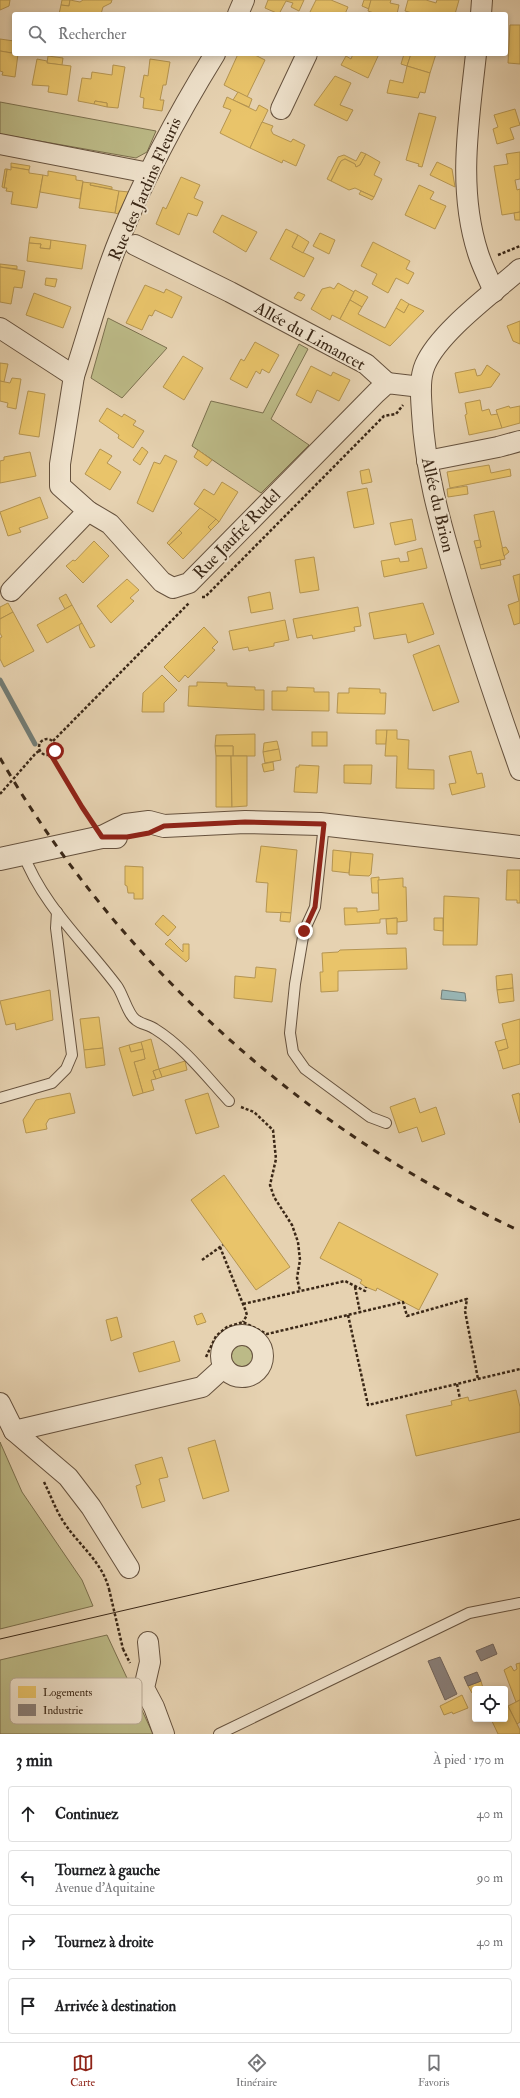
<!DOCTYPE html>
<html lang="fr">
<meta charset="utf-8">
<style>
:root{--surface:#fff;--page:#f2f2f2;--text:#202124;--muted:#757577;--line:#e0e0e0;--accent:#8f2418}
body{margin:0;font-family:"IM FELL Double Pica",serif;background:var(--page);color:var(--text)}
.controls{position:absolute;right:12px;bottom:12px;display:grid;overflow:hidden;border-radius:4px;box-shadow:0 2px 6px #0003}
.controls button{width:36px;height:36px;display:grid;place-items:center;padding:0;border:0;border-bottom:1px solid var(--line);background:var(--surface);color:var(--text);font:20px sans-serif}
.stop{position:absolute;width:12px;height:12px;margin:-9px;border:3px solid #8f2418;border-radius:50%;background:#fff}
.stop.end{background:#8f2418;border-color:#fff;box-shadow:0 1px 4px #0008}
.list{margin:0;padding:0;list-style:none}
h2{display:flex;justify-content:space-between;align-items:center;height:52px;margin:0;padding:0 16px;font-size:17px}
h2 small{font-size:13px;font-weight:400;color:var(--muted)}
.list li{display:grid;grid-template-columns:26px 1fr auto;gap:12px;align-items:center;box-sizing:border-box;height:56px;margin:0 8px 8px;padding:0 8px;border:1px solid var(--line);border-radius:4px}
.list b{display:block;font-size:15px;white-space:nowrap}
.list p{margin:0;font-size:13px;white-space:nowrap;color:var(--muted)}
.list em{font-size:13px;font-style:normal;color:var(--muted)}
.icon{flex:none;width:22px;height:22px;fill:none;stroke:currentColor;stroke-width:2;stroke-linecap:round;stroke-linejoin:round}
.map{position:relative;flex:none;width:520px;height:1734px;overflow:hidden}
.search{position:absolute;background:var(--surface);box-shadow:0 2px 6px #0003;left:12px;right:12px;top:12px;height:44px;display:flex;align-items:center;gap:10px;box-sizing:border-box;padding:0 14px;border-radius:4px;color:var(--muted);font-size:15px}
.sheet{height:308px;background:var(--surface)}
nav{display:flex;justify-content:space-around;align-items:center;box-sizing:border-box;height:56px;border-top:1px solid var(--line);background:var(--surface);font-size:11px;color:var(--muted)}
nav a{display:grid;justify-items:center;gap:2px}
nav .on{color:var(--accent)}
.map>svg:first-child{display:block}
</style>
<div class="map">
<svg width="520" height="1734" viewBox="0 0 520 1734">
<rect width="100%" height="100%" fill="#e6d2b1"/>
<filter id="stains"><feTurbulence type="fractalNoise" baseFrequency=".005" numOctaves="4"/><feColorMatrix values="0 0 0 0 .2 0 0 0 0 .09 0 0 0 0 .02 0 0 0 .5 -.17"/></filter>
<radialGradient id="worn" r=".72"><stop offset=".6" stop-color="#630" stop-opacity="0"/><stop offset="1" stop-color="#630" stop-opacity=".3"/></radialGradient>
<g fill="#bcba87" stroke="#7c714f">
<path d="M0,102L156,131L147,152L136,158L0,134Z"/>
<path d="M108,318L167,348L122,398L91,378Z"/>
<path d="M299,344L308,349L271,419L309,445L261,493L192,446L211,401L263,413Z"/>
<circle cx="242" cy="1356" r="14"/>
<path d="M0,1442L22,1492L82,1580L93,1606L0,1629Z"/>
<path d="M107,1635L153,1734H0V1660Z"/>
</g>
<path fill="#99b6b5" stroke="#737d76" d="M442,990L465,993L466,1001L441,999Z"/>
<g fill="#e9c46a" stroke="#b59551">
<path d="M0,0H10L9,6L0,10Z"/>
<path d="M62,0H70L69,6L61,5Z"/>
<path d="M70,0L80,2L83,0H112L111,3L103,7L101,14H59L61,5L69,6Z"/>
<path d="M268,0H304L299,11L291,7L293,3L286,1L279,14L265,8Z"/>
<path d="M316,0H331L348,7L345,14H309Z"/>
<path d="M364,0H371L369,9L362,6Z"/>
<path d="M371,0H391L390,3L399,5L397,14H377L368,11Z"/>
<path d="M408,0H426L436,3L437,0H459L455,14H416L405,11Z"/>
<path d="M510,25H520V64L508,63Z"/>
<path d="M0,39L14,41L12,53L0,51Z"/>
<path d="M0,51L18,54L15,77L2,75L3,72L0,71Z"/>
<path d="M238,54H253L265,60L247,97L224,85Z"/>
<path d="M353,54H379L368,78L341,65L346,56L351,59Z"/>
<path d="M404,54H411L407,66L401,64Z"/>
<path d="M411,54H436L430,73L407,66Z"/>
<path d="M48,56L63,58L62,65L47,63Z"/>
<path d="M37,59L47,61V63L71,66L67,95L48,92L49,86L32,85Z"/>
<path d="M150,59L170,62L166,85H163L160,100H164L162,111L143,108L144,98L140,97L144,75L148,76Z"/>
<path d="M113,65L125,67L118,108L107,107V103L95,101L94,104L78,101L82,78L91,79L92,72L112,75Z"/>
<path d="M407,66L430,73L425,93L420,92L418,98L387,93L390,80L403,83Z"/>
<path d="M335,76L351,83L340,105L353,110L347,121L314,105Z"/>
<path d="M238,92L252,99L249,107L233,100Z"/>
<path d="M227,97L256,111L259,105L268,110L250,148L220,133L231,110L223,107Z"/>
<path d="M95,101L107,103V107L94,104Z"/>
<path d="M515,109L520,125L510,128L514,139L497,144L493,129L498,127L494,115Z"/>
<path d="M419,113L436,117L422,167L418,166L419,164L406,160Z"/>
<path d="M262,122L273,126L271,130L273,134L291,142L293,139L305,145L296,166L283,160L282,163L250,148Z"/>
<path d="M361,152L366,154L360,165L356,167L355,164L345,159L341,161L331,181L327,179L338,157L344,155L356,161Z"/>
<path d="M520,152V179L515,180L517,190L520,189V212L502,215L494,166L508,164L506,154Z"/>
<path d="M366,154L380,162L374,175L382,179L374,197L355,188L349,190L331,181L341,161L345,159L355,164L356,167L360,165Z"/>
<path d="M437,162L452,169L455,187L430,175Z"/>
<path d="M11,163L30,166L29,170L11,167Z"/>
<path d="M11,167L29,170V173L43,175L37,208L11,204L13,192L6,191L7,188H4L7,169L11,170Z"/>
<path d="M5,169H7L4,188L2,187Z"/>
<path d="M48,171L76,176V180L83,181L80,199L40,192L43,175L48,176Z"/>
<path d="M181,177L200,185L194,198L203,202L197,216L188,213L179,235L156,224L163,207L166,209Z"/>
<path d="M83,182L91,183L90,185L119,191L115,213L79,208Z"/>
<path d="M91,183H93L112,187V189L90,185Z"/>
<path d="M419,185L434,192L430,199L446,206L435,229L405,215Z"/>
<path d="M119,191L129,192L118,214L115,213Z"/>
<path d="M361,191L374,197L372,200L359,194Z"/>
<path d="M520,212V220H515L514,213Z"/>
<path d="M222,215L257,232L246,252L213,232Z"/>
<path d="M286,229L298,235L292,247L314,258L304,277L270,259Z"/>
<path d="M320,233L335,240L329,254L313,246Z"/>
<path d="M298,235L309,242L303,253L292,247Z"/>
<path d="M30,237L51,240L50,249L40,248L41,244L29,243Z"/>
<path d="M51,240L86,245L82,269L27,261L29,243L41,244L40,248L50,249Z"/>
<path d="M373,242L410,261L406,269L414,273L408,284L396,278L388,293L372,284L377,274L361,266Z"/>
<path d="M0,264L17,266V269L0,267Z"/>
<path d="M0,267L25,271L22,288L14,287L11,304L0,302Z"/>
<path d="M46,278L57,279L55,287L45,285Z"/>
<path d="M338,283L354,292L340,319L332,315L330,320L311,309L322,289L330,287L334,289Z"/>
<path d="M145,285L164,293L166,289L182,297L172,318L155,310L152,316L149,315L142,330L126,323Z"/>
<path d="M355,290L368,297L362,307L350,300Z"/>
<path d="M298,292L305,295L301,301L294,298Z"/>
<path d="M34,293L71,307L63,328L26,315Z"/>
<path d="M401,299L409,304L404,313L396,308Z"/>
<path d="M350,300L362,307L358,314L385,328L396,308L404,313L409,304L424,311L390,346L340,319Z"/>
<path d="M520,321V344L513,341L507,326Z"/>
<path d="M255,342L279,355L269,373L262,369L260,374L256,371L247,388L230,379L241,359L244,361Z"/>
<path d="M183,356L203,368L184,400L163,387Z"/>
<path d="M0,363L8,364L4,382L0,381Z"/>
<path d="M487,365L500,374L491,387L459,393L455,373L475,369L477,376L481,375Z"/>
<path d="M311,366L331,376L333,372L350,380L339,401L317,390L311,403L296,395Z"/>
<path d="M12,378L21,379L16,409L7,407L8,403L0,401V381L10,383Z"/>
<path d="M28,391L45,394L39,437L19,434Z"/>
<path d="M480,400L482,411L489,409L491,415L498,414L502,428L469,435L465,415L467,414L465,403Z"/>
<path d="M509,406L510,408L520,406V423L502,428L496,410Z"/>
<path d="M107,408L122,417L124,414L136,421L133,425L144,431L133,448L118,438L119,435L99,421Z"/>
<path d="M142,447L148,452L140,465L133,460Z"/>
<path d="M100,449L112,456L107,463L121,472L110,490L85,474Z"/>
<path d="M198,450L212,460L207,466L194,457Z"/>
<path d="M30,452L36,476L0,483V461L4,460V457Z"/>
<path d="M165,455L177,461L153,512L137,503L154,462L160,464Z"/>
<path d="M489,465L491,473L510,469L511,476L450,488L447,472Z"/>
<path d="M369,469L372,482L362,484L360,471Z"/>
<path d="M222,482L238,492L219,522L194,504L204,489L214,495Z"/>
<path d="M467,486L468,494L448,497L447,489Z"/>
<path d="M367,488L374,524L354,528L347,492Z"/>
<path d="M40,497L48,518L19,528L21,532L8,536L0,512Z"/>
<path d="M200,508L216,519L208,527L211,530L183,559L169,545L182,533L179,530Z"/>
<path d="M494,511L505,559L480,565L476,548L481,547L474,515Z"/>
<path d="M216,519L219,522L211,530L208,527Z"/>
<path d="M412,519L416,540L395,545L390,523Z"/>
<path d="M179,530L182,533L169,545L167,543Z"/>
<path d="M480,540L481,547L476,548L474,541Z"/>
<path d="M94,541L109,556L83,583L66,566L73,560L75,561Z"/>
<path d="M506,547L509,552L504,556L502,548Z"/>
<path d="M422,548L427,568L384,577L381,561L399,558L400,562L409,561L407,552Z"/>
<path d="M314,557L319,590L300,593L295,560Z"/>
<path d="M500,560L501,565L481,569L480,565Z"/>
<path d="M520,574V623L514,625L508,605L519,601L513,576Z"/>
<path d="M127,579L139,590L130,598L134,601L111,623L97,606Z"/>
<path d="M270,592L273,609L251,613L248,597Z"/>
<path d="M66,594L72,605L65,609L59,598Z"/>
<path d="M8,603L13,612L0,619V607Z"/>
<path d="M423,603L434,634L408,643L406,634L374,639L369,613Z"/>
<path d="M72,605L82,623L47,643L37,625Z"/>
<path d="M358,607L361,626L354,627L355,631L313,639L312,635L297,638L293,619Z"/>
<path d="M13,612L34,651L4,667L0,659V638L2,637L0,633V619Z"/>
<path d="M285,620L289,640L274,643V646L249,651L248,647L233,650L229,631Z"/>
<path d="M82,623L95,646L90,648L80,630L79,625Z"/>
<path d="M204,627L218,642L212,648L215,650L188,678L185,675L179,682L164,667Z"/>
<path d="M439,645L459,702L433,711L413,655Z"/>
<path d="M162,675L177,690L164,703V712H142L143,693Z"/>
<path d="M197,682L227,683V686L255,687V690H264V710L188,706L189,686H197Z"/>
<path d="M287,687L314,688V692H329V711L272,710V691H287Z"/>
<path d="M349,688L380,689V693H386L385,714L337,713L338,693H349Z"/>
<path d="M376,730H387L386,744H376Z"/>
<path d="M387,730H397V739L409,740L408,769L434,770V789L396,788L397,756H385Z"/>
<rect x="312" y="732" width="15" height="14"/>
<path d="M255,734V756H233V746H215L216,735Z"/>
<path d="M277,741L279,749L263,752L264,743Z"/>
<path d="M215,746H233V756H216Z"/>
<path d="M279,749L281,760L265,763L263,752Z"/>
<path d="M471,751L477,774L482,773L485,787L452,795L449,784L456,783L449,756Z"/>
<path d="M216,756H231L232,807H216Z"/>
<path d="M231,756H247V806L232,807Z"/>
<path d="M273,762L274,770L264,772L262,764Z"/>
<path d="M299,765L319,766L317,793L294,792L296,767H299Z"/>
<path d="M344,765H372L371,784L344,783Z"/>
<path d="M261,846L297,850L291,913L266,912L268,883L256,882Z"/>
<path d="M333,850L351,852L349,873L332,871Z"/>
<path d="M351,852L373,854L371,874L369,876L349,875Z"/>
<path d="M125,866L143,867V899H134V893H128L127,886L125,885Z"/>
<path d="M507,870H520V903H517V900H506Z"/>
<path d="M379,877V893H372L371,878Z"/>
<path d="M403,878V887H406L407,921L397,922V918L380,919V923L345,925L344,908H357V912L379,910L378,880Z"/>
<path d="M444,896L479,898L477,945H443Z"/>
<path d="M281,912L291,913L290,922L280,921Z"/>
<path d="M163,915L176,927L168,936L155,924Z"/>
<path d="M397,918V934H387L386,919Z"/>
<path d="M434,918H443V931L434,930Z"/>
<path d="M170,939L183,952V944H189V959L186,962L165,944Z"/>
<path d="M406,948L407,969L338,971V991L321,992L320,972H323L322,953L338,952L340,950Z"/>
<path d="M256,967L276,969L272,1002L234,998L235,976L255,978Z"/>
<path d="M512,974L513,988L497,990L496,976Z"/>
<path d="M513,988L514,1001L499,1003L497,990Z"/>
<path d="M50,990L53,1020L16,1030L15,1023L6,1025L0,1001Z"/>
<path d="M99,1017L103,1048L84,1050L80,1019Z"/>
<path d="M520,1019V1064L503,1069L498,1051L508,1048L502,1024Z"/>
<path d="M151,1039L159,1069L153,1071L156,1079L151,1080L154,1090L143,1093L134,1062L145,1059L141,1042Z"/>
<path d="M506,1039L508,1048L498,1051L495,1042Z"/>
<path d="M141,1042L143,1049L131,1052L129,1045Z"/>
<path d="M129,1045L131,1052L143,1049L145,1059L134,1062L143,1093L133,1096L119,1048Z"/>
<path d="M103,1048L105,1065L86,1068L84,1050Z"/>
<path d="M185,1061L187,1070L162,1077L159,1069Z"/>
<path d="M159,1069L162,1077L156,1079L153,1071Z"/>
<path d="M70,1093L75,1113L49,1119L46,1124L47,1129L26,1133L23,1120L36,1100Z"/>
<path d="M208,1093L219,1127L196,1134L185,1100Z"/>
<path d="M519,1093L520,1096V1123L512,1095Z"/>
<path d="M415,1098L420,1113L436,1107L445,1134L422,1142L417,1127L399,1133L390,1107Z"/>
<path d="M224,1175L290,1267L256,1290L191,1200Z"/>
<path d="M339,1222L438,1274L419,1310L377,1288L376,1291L366,1287L360,1283L362,1280L320,1258Z"/>
<path d="M202,1313L206,1322L197,1325L194,1316Z"/>
<path d="M117,1317L122,1337L111,1341L106,1320Z"/>
<path d="M174,1341L180,1361L139,1372L133,1353Z"/>
<path d="M516,1390L520,1407V1432L416,1456L406,1415L452,1405L451,1401L468,1397L469,1401Z"/>
<path d="M215,1440L229,1491L203,1499L188,1448Z"/>
<path d="M162,1457L168,1477L159,1479L165,1501L142,1508L136,1486L141,1484L135,1465Z"/>
<path d="M520,1663V1700L516,1702L504,1670L511,1666L514,1671L517,1669L516,1664Z"/>
<path d="M481,1681L483,1688L475,1689V1692L472,1693L468,1686Z"/>
<path d="M462,1695L468,1708L453,1714L452,1712L444,1715L440,1706Z"/>
<path d="M520,1700V1722L517,1724L508,1706Z"/>
<path d="M508,1706L520,1730V1734H498L491,1719H505V1708Z"/>
</g>
<g fill="#8a817c" stroke="#72665e">
<path d="M493,1644L497,1654L481,1661L476,1651Z"/>
<path d="M440,1657L457,1694L445,1700L428,1661Z"/>
<path d="M477,1672L481,1681L468,1686L464,1677Z"/>
</g>
<g fill="none" stroke-linecap="round" stroke-linejoin="round">
<path stroke="#737d76" stroke-width="5" d="M0,680L35,744"/>
<g stroke="#66523e" stroke-width="12">
<g id="service">
<path d="M324,824L315,907L304,931L295,984L290,1033L293,1052L305,1069L370,1117L386,1123"/>
<path d="M23,853C42,905 85,943 117,986C123,994 128,1015 136,1020C141,1024 149,1025 155,1029C184,1047 206,1076 229,1101"/>
<path d="M0,1098L52,1083L66,1069L72,1055L56,928L57,912"/>
<path d="M219,1734L469,1613L520,1603"/>
</g>
</g>
<g stroke="#66523e" stroke-width="22">
<g id="minor">
<path d="M238,14L244,0"/>
<path d="M481,14L482,0"/>
<path d="M476,54C469,120 457,188 478,253C482,266 489,279 494,292"/>
<path d="M281,109L307,54"/>
<path d="M0,144L149,173"/>
<path d="M135,245L230,292L366,364L387,383"/>
<path d="M520,269C493,293 439,332 425,365C419,379 421,397 422,413C425,468 439,519 455,572C474,639 497,704 520,770"/>
<path d="M0,328L74,376L60,464V486L88,511L110,524L162,582L173,588L189,583L376,393L387,383L421,387"/>
<path d="M74,376C89,331 101,284 119,240C145,175 178,114 215,54"/>
<path d="M427,461L498,447L520,441"/>
<path d="M11,591L88,511"/>
<circle cx="242" cy="1356" r="21"/>
<path d="M0,1403L14,1431L68,1477L91,1507L129,1568"/>
<path d="M14,1431L202,1387L224,1367"/>
<path d="M148,1642L150,1662L144,1688L154,1707L164,1734"/>
</g>
</g>
<g stroke="#66523e" stroke-width="24">
<g id="tertiary">
<path d="M102,837L126,825L149,822L164,826L245,822L320,824L520,847"/>
<path d="M0,859L102,837H116"/>
</g>
</g>
<g stroke="#3b2817" stroke-width="2.5" stroke-dasharray="3 2" stroke-linecap="butt">
<path d="M498,255L520,246"/>
<path d="M202,597H205L384,416L396,414L403,405"/>
<circle cx="47" cy="747" r="8"/>
<path d="M53,741L189,603"/>
<path d="M51,755L90,820"/>
<path d="M0,794L36,753L39,751"/>
<path d="M241,1107L254,1112L273,1130L276,1159L270,1185L274,1197L292,1225L298,1242L300,1260L297,1278L300,1291"/>
<path d="M220,1247L245,1309L247,1315L243,1322"/>
<path d="M202,1260L223,1245"/>
<path d="M355,1287L360,1312"/>
<path d="M243,1304L345,1281L365,1291L366,1287"/>
<path d="M348,1315L368,1405L520,1369"/>
<path d="M206,1357L216,1336L227,1327L243,1322L267,1334L403,1302L407,1316L467,1299L465,1311L478,1379"/>
<path d="M457,1384L460,1399"/>
<path d="M44,1482C51,1496 56,1511 65,1524C80,1546 102,1562 109,1589"/>
<path d="M123,1649L130,1663"/>
</g>
<use href="#service" stroke="#efe2cc" stroke-width="10"/>
<use href="#minor" stroke="#efe2cc" stroke-width="20"/>
<use href="#tertiary" stroke="#efe2cc" stroke-width="22"/>
<path stroke="#3b2817" stroke-width="1" d="M0,1639L520,1519"/>
<path stroke="#3b2817" stroke-width="3" stroke-dasharray="7 7" stroke-linecap="butt" d="M0,758C120,965 303,1130 520,1231"/>
<path stroke="#3b2817" stroke-width="2.5" stroke-dasharray="3 2" stroke-linecap="butt" d="M109,1589L123,1649"/>
</g>
<g fill="none" stroke-linecap="round" stroke-linejoin="round">
<path stroke="#8f2418" stroke-width="5" d="M55,751L51,755L82,807L102,837H127L149,833L164,826L245,822L324,824L315,907L304,931"/>
</g>
<g text-anchor="middle" dominant-baseline="central" stroke-width="4" stroke-linejoin="round" paint-order="stroke">
<g font-size="17" fill="#3b2817" stroke="#efe2cc">
<text transform="translate(145 189) rotate(-66)">Rue des Jardins Fleuris</text>
<text transform="translate(310 336) rotate(29)">Allée du Limancet</text>
<text transform="translate(438 505) rotate(77)">Allée du Brion</text>
<text transform="translate(237 534) rotate(-46)">Rue Jaufré Rudel</text>
</g>
</g>
<rect x="10" y="1678" width="132" height="46" rx="6" fill="#efe2cc" stroke="#b9aa96" stroke-width="1"/>
<rect x="18" y="1686" width="18" height="12" fill="#e9c46a"/>
<rect x="18" y="1704" width="18" height="12" fill="#8a817c"/>
<g font-size="11" fill="#3b2817">
<text x="43" y="1696">Logements</text>
<text x="43" y="1714">Industrie</text>
</g>
<rect width="100%" height="100%" filter="url(#stains)"/>
<rect width="100%" height="100%" fill="url(#worn)"/>
</svg>
<div class="controls">
<button><svg class="icon" aria-label="locate" viewBox="0 0 24 24"><circle cx="12" cy="12" r="6"/><path d="M12 2v4M12 18v4M2 12h4M18 12h4"/></svg></button>
</div>
<div class="stop" style="left:55px;top:751px"></div>
<div class="stop end" style="left:304px;top:931px"></div>
<div class="search"><svg class="icon" aria-label="search" viewBox="0 0 24 24"><circle cx="10" cy="10" r="6"/><path d="M15 15l6 6"/></svg>Rechercher</div>
</div>
<section class="sheet">
<h2>3 min<small>À pied · 170 m</small></h2>
<ul class="list">
<li><svg class="icon" aria-label="ahead" viewBox="0 0 24 24"><path d="M12 20V5M6 11l6-6 6 6"/></svg><div><b>Continuez</b></div><em>40 m</em></li>
<li><svg class="icon" aria-label="left" viewBox="0 0 24 24"><path d="M17 20v-9H6M10 6l-5 5 5 5"/></svg><div><b>Tournez à gauche</b><p>Avenue d'Aquitaine</p></div><em>90 m</em></li>
<li><svg class="icon" aria-label="right" viewBox="0 0 24 24"><path d="M7 20v-9h11M14 6l5 5-5 5"/></svg><div><b>Tournez à droite</b></div><em>40 m</em></li>
<li><svg class="icon" aria-label="arrive" viewBox="0 0 24 24"><path d="M6 21V4h12l-3 4 3 4H6"/></svg><div><b>Arrivée à destination</b></div></li>
</ul>
</section>
<nav>
<a class="on"><svg class="icon" aria-label="map" viewBox="0 0 24 24"><path d="M3 6l6-2 6 2 6-2v14l-6 2-6-2-6 2zM9 4v14M15 6v14"/></svg>Carte</a>
<a><svg class="icon" aria-label="directions" viewBox="0 0 24 24"><path d="M12 3l9 9-9 9-9-9zM9 14v-3h6M13 9l2 2-2 2"/></svg>Itinéraire</a>
<a><svg class="icon" aria-label="saved" viewBox="0 0 24 24"><path d="M7 4h10v16l-5-4-5 4z"/></svg>Favoris</a>
</nav>
